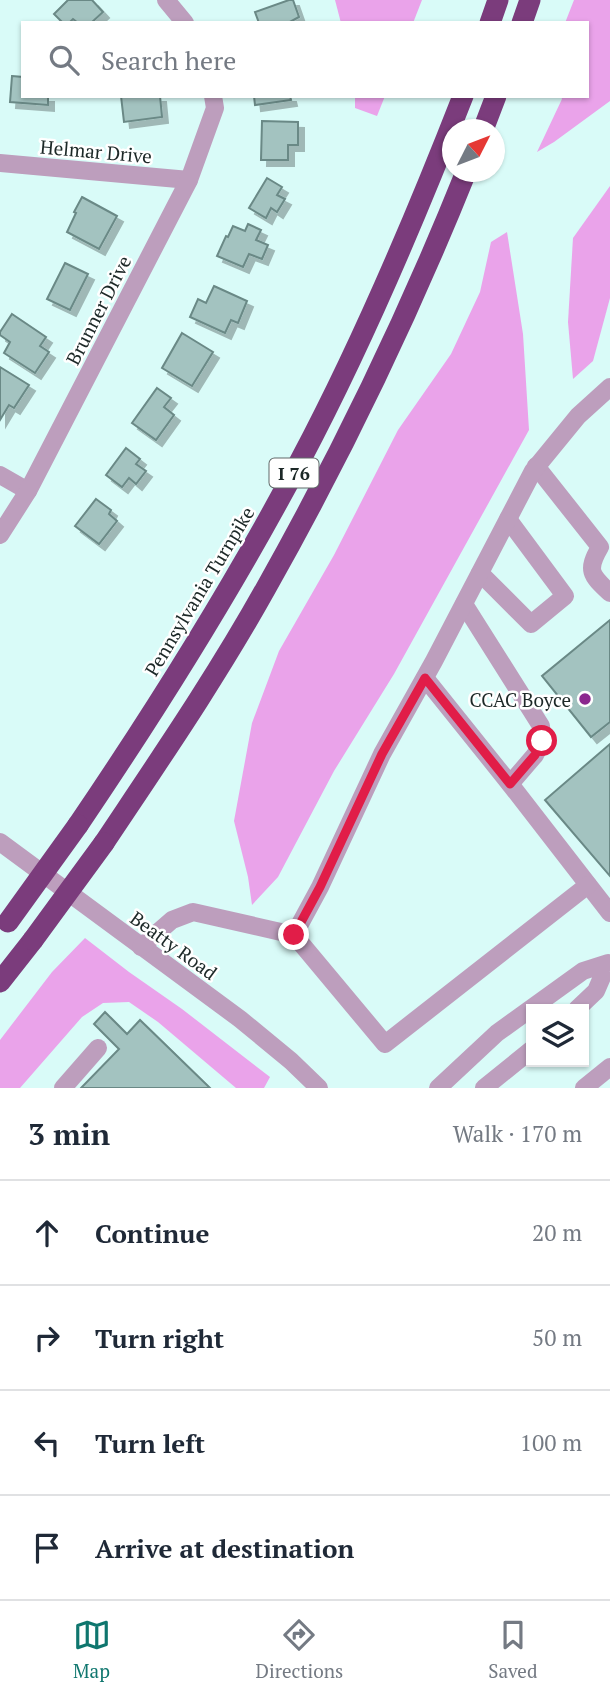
<!DOCTYPE html>
<meta charset="utf-8">
<style>
:root{--surface:#fff;--page:#f6f6f7;--text:#1f2937;--muted:#747a83;--line:#e0e1e3;--accent:#0f766e}
body{margin:0;font-family:"PT Serif",serif;background:var(--page);color:var(--text)}
.controls{position:absolute;right:21px;bottom:21px;display:grid;overflow:hidden;border-radius:0px;box-shadow:0 2px 5px #0004}
.controls button{width:63px;height:63px;display:grid;place-items:center;padding:0;border:0;border-bottom:2px solid var(--line);background:var(--surface);color:var(--text);font:35px sans-serif}
.compass{position:absolute;left:442px;top:119px;width:63px;height:63px;border-radius:50%;background:var(--surface);box-shadow:0 2px 5px #0004;rotate:48deg}
.stop{position:absolute;width:21px;height:21px;margin:-16px;border:5px solid #e11d48;border-radius:50%;background:#fff}
.stop.end{background:#e11d48;border-color:#fff;box-shadow:0 2px 7px #0008}
.list{margin:0;padding:0;list-style:none}
h2{display:flex;justify-content:space-between;align-items:center;height:91px;margin:0;padding:0 28px;font-size:30px}
h2 small{font-size:23px;font-weight:400;color:var(--muted)}
.list li{display:grid;grid-template-columns:46px 1fr auto;gap:21px;align-items:center;box-sizing:border-box;height:105px;padding:0 28px;border-top:2px solid var(--line)}
.list b{display:block;font-size:26px;white-space:nowrap}
.list em{font-size:23px;font-style:normal;color:var(--muted)}
.icon{flex:none;width:38px;height:38px;fill:none;stroke:currentColor;stroke-width:2;stroke-linecap:round;stroke-linejoin:round}
.map{position:relative;flex:none;width:610px;height:1088px;overflow:hidden}
.search{position:absolute;background:var(--surface);box-shadow:0 2px 5px #0004;left:21px;right:21px;top:21px;height:77px;display:flex;align-items:center;gap:18px;box-sizing:border-box;padding:0 24px;border-radius:0px;color:var(--muted);font-size:26px}
.sheet{height:511px;background:var(--surface)}
nav{display:flex;justify-content:space-around;align-items:center;box-sizing:border-box;height:98px;border-top:2px solid var(--line);background:var(--surface);font-size:19px;color:var(--muted)}
nav a{display:grid;justify-items:center;gap:4px}
nav .on{color:var(--accent)}
.map>svg:first-child{display:block}
</style>
<div class="map">
<svg width="610" height="1088" viewBox="0 0 610 1088">
<defs>
<filter id="shadow"><feDropShadow dx="6" dy="6" stdDeviation="0" flood-color="#0004"/></filter>
</defs>
<rect width="100%" height="100%" fill="#d9fbf8"/>
<g fill="#eaa3ea">
<path d="M335,0H422L413,23H341Z"/>
<path d="M574,0H610V101L554,142L537,152L562,99L561,96H587V23H565Z"/>
<path d="M355,96H385L377,116L355,108Z"/>
<path d="M610,186V298L593,361L573,379L568,322L573,238Z"/>
<path d="M507,232L523,334L529,430L394,674L334,771L278,877L252,905L248,877L234,821L252,723L279,651L334,555L398,430L451,354L480,292L491,242Z"/>
<path d="M85,938L129,972L182,1009L270,1077L264,1088H236L158,1022L129,1002L103,1003L82,1017L20,1088H0V1040L52,972Z"/>
</g>
<g fill="#a3c3c0" stroke="#6a8986" stroke-width="2" filter="url(#shadow)">
<path d="M68,0H92L103,12L91,23H78L73,19L69,23H63L54,14Z"/>
<path d="M289,0H293L299,17L288,23H259L255,12Z"/>
<path d="M12,76L23,77V96H48V105L10,102Z"/>
<path d="M121,96H160L162,117L124,122Z"/>
<path d="M254,96H290L291,100L255,105Z"/>
<path d="M262,121L298,122V145H288V160H261Z"/>
<path d="M267,178L282,187L277,195L285,199L277,212L271,208L266,218L249,208Z"/>
<path d="M82,197L117,216L99,249L67,232L76,213L74,212Z"/>
<path d="M248,224L261,230L256,240L268,245L262,259L249,254L243,267L217,256L226,236L228,237L233,226L245,231Z"/>
<path d="M65,263L88,274L70,310L47,299Z"/>
<path d="M214,286L247,301L238,323L231,320L225,333L190,317L198,299L206,303Z"/>
<path d="M12,314L46,337L40,346L49,352L35,373L4,353L10,342L0,335V332Z"/>
<path d="M182,333L213,352L192,386L162,368Z"/>
<path d="M0,367L29,385L14,408L9,405L0,420Z"/>
<path d="M157,388L171,398L164,407L174,415L156,440L132,423Z"/>
<path d="M126,448L140,459L136,464L146,471L136,484L129,478L122,487L106,475Z"/>
<path d="M96,499L111,510L109,514L117,521L99,544L75,526Z"/>
<path d="M610,620V722L591,737L542,676Z"/>
<path d="M610,744V876L545,800Z"/>
<path d="M105,1012L127,1034L140,1020L210,1088H81L119,1049L94,1024Z"/>
</g>
<g fill="none" stroke-linecap="round" stroke-linejoin="round">
<g stroke="#bd9ebd" stroke-width="18">
<path d="M166,0L185,23"/>
<path d="M0,163L189,180"/>
<path d="M536,466L600,547C586,571 591,575 610,593"/>
<path d="M0,475L28,491"/>
<path d="M0,535L28,491L189,180L215,108L213,96"/>
<path d="M480,573L531,624L565,596L508,519"/>
<path d="M464,604L541,726L542,741L535,755L510,784"/>
<path d="M425,678L510,784L610,913"/>
<path d="M0,842L240,1019L291,1061L319,1088"/>
<path d="M294,935L320,887L382,754L434,661L533,471L578,416L610,387"/>
<path d="M141,947L172,920L193,912L294,935L385,1044L588,885"/>
<path d="M63,1088L98,1048"/>
<path d="M438,1088L497,1033L583,971L608,963L596,991L577,1009"/>
<path d="M484,1088L531,1050"/>
<path d="M584,1088L610,1067"/>
</g>
<g stroke="#7b3c7c" stroke-width="21">
<path d="M490,23L498,0"/>
<path d="M522,23L530,0"/>
<path d="M483,130L496,96"/>
<path d="M78,825C158,707 234,586 301,459C363,342 415,219 463,96"/>
<path d="M104,843C160,759 217,676 266,588C342,453 409,314 466,172"/>
<path d="M0,982L33,940"/>
</g>
<g stroke="#7b3c7c" stroke-width="21">
<path d="M8,922L78,825"/>
<path d="M33,940L104,843"/>
</g>
</g>
<g fill="none" stroke-linecap="round" stroke-linejoin="round">
<path stroke="#e11d48" stroke-width="9" d="M294,935L320,887L382,754L425,678L510,784L535,755L542,741"/>
</g>
<circle fill="#8b278e" stroke="#fff" stroke-width="2.5" cx="585" cy="699" r="7"/>
<g text-anchor="middle" dominant-baseline="central" stroke-width="5" stroke-linejoin="round" paint-order="stroke">
<rect fill="#fff" stroke="#606868" stroke-width="2" x="269.5" y="458.5" width="49" height="29" rx="5"/>
<g font-size="18" font-weight="bold" fill="#1c2827">
<text x="294" y="473">I 76</text>
</g>
<g font-size="19" fill="#1c2827" stroke="#fff">
<text transform="translate(96 151) rotate(5)">Helmar Drive</text>
<text transform="translate(98 310) rotate(-63)">Brunner Drive</text>
<text transform="translate(199 591) rotate(-59)">Pennsylvania Turnpike</text>
<text transform="translate(174 945) rotate(36)">Beatty Road</text>
</g>
<g font-size="19" fill="#1c2827" stroke="#fff" text-anchor="end">
<text x="571" y="699">CCAC Boyce</text>
</g>
</g>
</svg>
<div class="controls">
<button><svg class="icon" aria-label="layers" viewBox="0 0 24 24"><path d="M12 4l9 5-9 5-9-5zM3 14l9 5 9-5"/></svg></button>
</div>
<svg class="compass" viewBox="-18 -18 36 36"><path d="M0-13l5 13h-10z" fill="#e53935"/><path d="M0 13l5-13h-10z" fill="#747a83"/></svg>
<div class="stop" style="left:542px;top:741px"></div>
<div class="stop end" style="left:294px;top:935px"></div>
<div class="search"><svg class="icon" aria-label="search" viewBox="0 0 24 24"><circle cx="10" cy="10" r="6"/><path d="M15 15l6 6"/></svg>Search here</div>
</div>
<section class="sheet">
<h2>3 min<small>Walk · 170 m</small></h2>
<ul class="list">
<li><svg class="icon" aria-label="ahead" viewBox="0 0 24 24"><path d="M12 20V5M6 11l6-6 6 6"/></svg><div><b>Continue</b></div><em>20 m</em></li>
<li><svg class="icon" aria-label="right" viewBox="0 0 24 24"><path d="M7 20v-9h11M14 6l5 5-5 5"/></svg><div><b>Turn right</b></div><em>50 m</em></li>
<li><svg class="icon" aria-label="left" viewBox="0 0 24 24"><path d="M17 20v-9H6M10 6l-5 5 5 5"/></svg><div><b>Turn left</b></div><em>100 m</em></li>
<li><svg class="icon" aria-label="arrive" viewBox="0 0 24 24"><path d="M6 21V4h12l-3 4 3 4H6"/></svg><div><b>Arrive at destination</b></div></li>
</ul>
</section>
<nav>
<a class="on"><svg class="icon" aria-label="map" viewBox="0 0 24 24"><path d="M3 6l6-2 6 2 6-2v14l-6 2-6-2-6 2zM9 4v14M15 6v14"/></svg>Map</a>
<a><svg class="icon" aria-label="directions" viewBox="0 0 24 24"><path d="M12 3l9 9-9 9-9-9zM9 14v-3h6M13 9l2 2-2 2"/></svg>Directions</a>
<a><svg class="icon" aria-label="saved" viewBox="0 0 24 24"><path d="M7 4h10v16l-5-4-5 4z"/></svg>Saved</a>
</nav>
